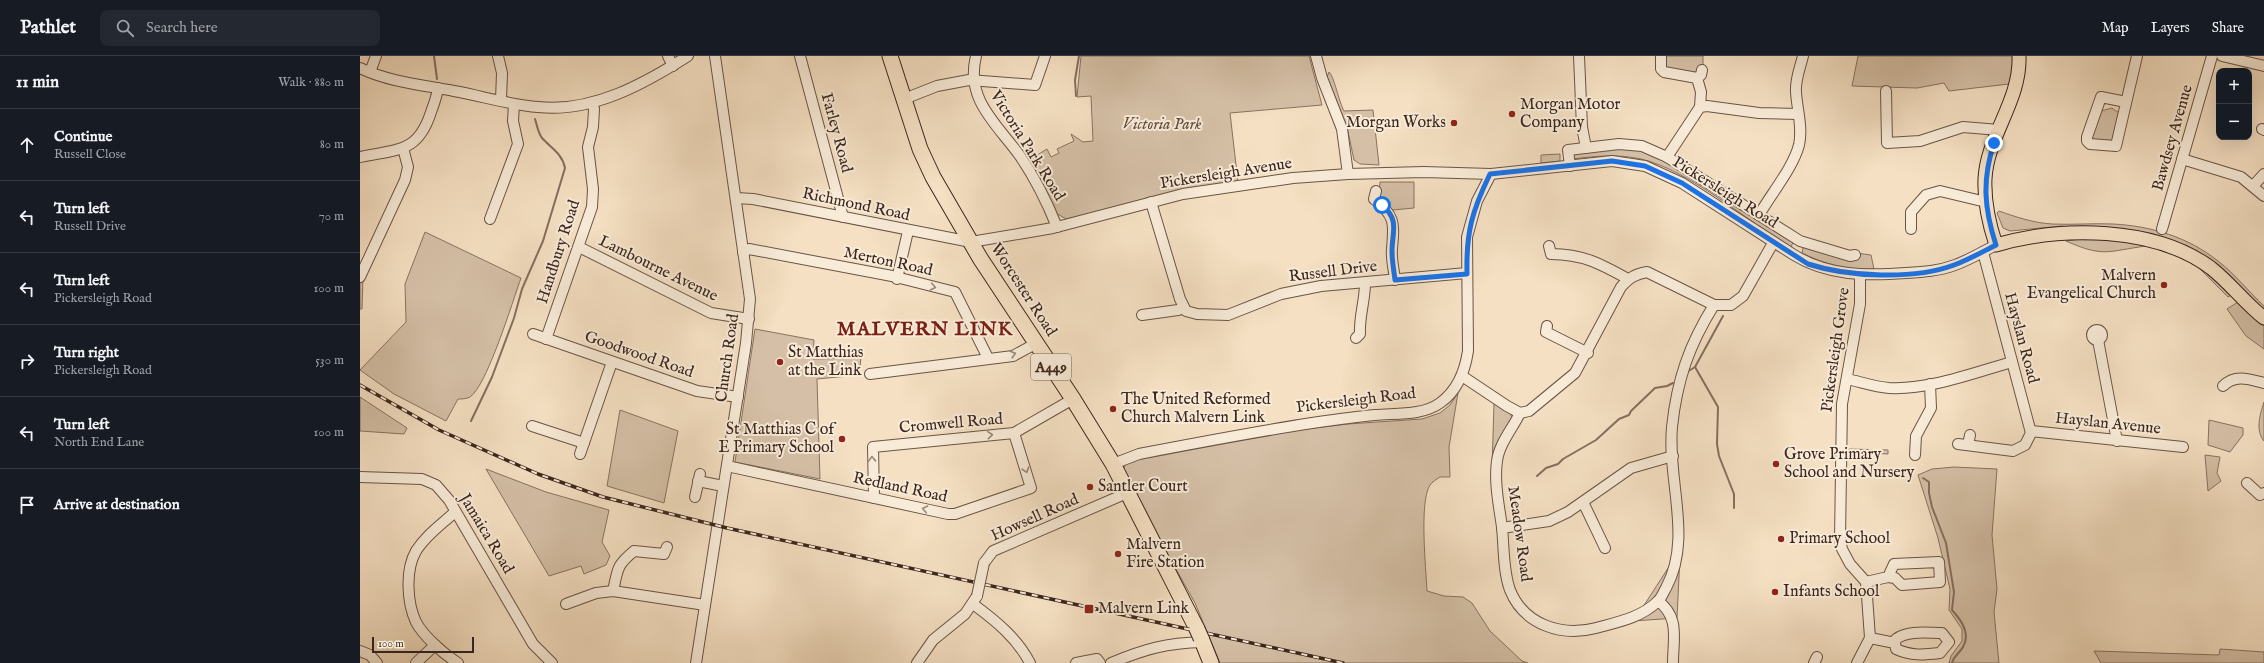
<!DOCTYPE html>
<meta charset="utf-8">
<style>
:root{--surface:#171b24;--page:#242831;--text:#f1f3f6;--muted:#9ea1a6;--line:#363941}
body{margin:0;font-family:"IM FELL English",serif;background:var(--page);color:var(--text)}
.controls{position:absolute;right:12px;top:12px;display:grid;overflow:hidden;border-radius:8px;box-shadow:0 4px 16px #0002}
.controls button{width:36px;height:36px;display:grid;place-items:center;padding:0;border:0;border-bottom:1px solid var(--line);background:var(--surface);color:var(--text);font:20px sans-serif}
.scale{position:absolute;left:12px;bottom:10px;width:102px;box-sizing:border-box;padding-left:4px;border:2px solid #3b251d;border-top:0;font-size:11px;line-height:14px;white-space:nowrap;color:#3b251d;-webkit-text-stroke:3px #f8ebd8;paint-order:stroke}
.stop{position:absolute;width:12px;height:12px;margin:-9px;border:3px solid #1a73e8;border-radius:50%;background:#fff}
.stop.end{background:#1a73e8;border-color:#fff;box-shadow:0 1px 4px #0008}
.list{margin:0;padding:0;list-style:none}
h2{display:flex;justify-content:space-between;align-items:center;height:52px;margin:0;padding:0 16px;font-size:17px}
h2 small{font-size:13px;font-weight:400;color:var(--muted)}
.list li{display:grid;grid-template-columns:26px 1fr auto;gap:12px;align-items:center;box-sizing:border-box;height:72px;padding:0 16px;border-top:1px solid var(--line)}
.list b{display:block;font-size:15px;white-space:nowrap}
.list p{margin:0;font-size:13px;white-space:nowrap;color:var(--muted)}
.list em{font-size:13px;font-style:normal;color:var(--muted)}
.icon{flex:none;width:22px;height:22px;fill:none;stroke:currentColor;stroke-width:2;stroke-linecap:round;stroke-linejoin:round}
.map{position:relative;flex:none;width:1904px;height:607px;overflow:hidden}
header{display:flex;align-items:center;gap:24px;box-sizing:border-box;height:56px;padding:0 20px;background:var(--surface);border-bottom:1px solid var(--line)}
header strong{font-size:19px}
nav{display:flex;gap:22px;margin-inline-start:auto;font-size:14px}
.search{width:280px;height:36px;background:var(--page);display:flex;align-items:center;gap:10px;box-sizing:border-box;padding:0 14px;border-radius:8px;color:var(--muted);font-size:15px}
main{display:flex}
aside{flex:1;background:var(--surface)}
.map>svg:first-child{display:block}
</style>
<header>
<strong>Pathlet</strong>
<div class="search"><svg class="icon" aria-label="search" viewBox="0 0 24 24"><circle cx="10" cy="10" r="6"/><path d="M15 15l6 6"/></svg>Search here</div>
<nav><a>Map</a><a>Layers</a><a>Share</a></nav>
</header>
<main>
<aside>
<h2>11 min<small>Walk · 880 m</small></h2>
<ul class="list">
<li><svg class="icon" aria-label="ahead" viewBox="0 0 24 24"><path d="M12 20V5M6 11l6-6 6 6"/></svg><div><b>Continue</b><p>Russell Close</p></div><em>80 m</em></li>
<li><svg class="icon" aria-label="left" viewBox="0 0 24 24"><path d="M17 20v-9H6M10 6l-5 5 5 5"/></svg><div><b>Turn left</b><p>Russell Drive</p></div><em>70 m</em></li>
<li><svg class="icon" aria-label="left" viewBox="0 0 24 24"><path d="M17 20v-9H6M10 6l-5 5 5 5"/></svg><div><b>Turn left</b><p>Pickersleigh Road</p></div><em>100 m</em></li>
<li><svg class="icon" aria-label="right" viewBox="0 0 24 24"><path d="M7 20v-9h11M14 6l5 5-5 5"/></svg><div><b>Turn right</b><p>Pickersleigh Road</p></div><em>530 m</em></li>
<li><svg class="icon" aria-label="left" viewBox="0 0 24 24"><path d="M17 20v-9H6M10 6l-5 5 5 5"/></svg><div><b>Turn left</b><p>North End Lane</p></div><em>100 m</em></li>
<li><svg class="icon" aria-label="arrive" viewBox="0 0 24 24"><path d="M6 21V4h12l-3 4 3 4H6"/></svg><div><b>Arrive at destination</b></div></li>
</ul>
</aside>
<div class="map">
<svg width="1904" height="607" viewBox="0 0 1904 607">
<rect width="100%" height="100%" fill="#f5e0c3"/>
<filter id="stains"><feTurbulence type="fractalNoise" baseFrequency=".005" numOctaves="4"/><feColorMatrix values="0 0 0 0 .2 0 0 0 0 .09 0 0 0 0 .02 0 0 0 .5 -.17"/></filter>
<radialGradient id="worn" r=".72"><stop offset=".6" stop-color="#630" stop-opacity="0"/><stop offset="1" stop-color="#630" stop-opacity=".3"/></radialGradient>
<g fill="#d5c0a7" stroke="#887262">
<path d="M721,0H949L962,49L870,57L878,126L706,163L696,157L671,109L674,101L687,93L691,101L699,97L697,93L714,85L711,78L723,86L733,85L731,40L717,41Z"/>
<path d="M1304,0H1343V12L1338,17H1309L1303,5Z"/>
<path d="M1498,0H1654V9L1649,28L1589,35L1584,27L1557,32L1492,30Z"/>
<path d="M969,16C974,20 979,46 984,55L1013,54L1019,109L1000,108L994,104L987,71L967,21Z"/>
<path d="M1752,52L1759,57L1752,84L1749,86L1733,85L1732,79L1737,56Z"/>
<path d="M1233,93H1277L1304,102L1434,184L1431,191C1387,165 1329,114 1281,103C1259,98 1235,100 1213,103L1214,96Z"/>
<path d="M1200,98V105L1181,107V99Z"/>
<path d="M1020,126H1054V152L1033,154L1019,140Z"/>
<path d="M1639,155C1656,161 1674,167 1692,168C1712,169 1733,167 1753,168C1791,170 1828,181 1858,205C1875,218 1889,236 1904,250V256L1847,204L1702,170L1650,175L1643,172L1637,157Z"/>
<path d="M65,176L161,222C153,244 127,330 110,341C106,343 102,343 98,343L86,365L34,338L0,314L46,266L45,228Z"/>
<path d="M1728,182L1778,185L1786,190C1748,195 1744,202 1706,185Z"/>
<path d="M1446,190L1511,199L1514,213C1489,215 1464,208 1442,197L1443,192Z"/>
<path d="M1832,205L1873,238L1868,241Z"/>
<path d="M3,221L2,253H0V228Z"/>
<path d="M1878,246L1904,270V293L1886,280L1867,253Z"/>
<path d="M395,273L454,284L453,303L501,302L499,319L457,323L460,423L375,406Z"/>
<path d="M1098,337L1089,391L1090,421H1080C1077,423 1072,426 1070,429C1059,446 1066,513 1067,535L1084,540L1103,541L1112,547L1130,575L1162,605L1168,607H860L835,547L766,424L764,411L770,404L938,374L988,368L1062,363L1080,357L1090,349Z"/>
<path d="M0,341L47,372L44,378L0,375Z"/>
<path d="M1904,346V385C1895,374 1900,359 1904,346Z"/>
<path d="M1134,347L1149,355L1152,361L1132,413Z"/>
<path d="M260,354L318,375L304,447L247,430Z"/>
<path d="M1849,364L1883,372V379L1870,396L1848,389Z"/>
<path d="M1486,393L1528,394V398L1486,396Z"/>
<path d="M1845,399L1860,401L1857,417L1861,425L1848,435Z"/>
<path d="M1594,411L1637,413L1632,479L1637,533L1634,556L1639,607H1589L1591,600L1602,585V573L1589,554L1590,533L1578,482L1558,419L1572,413Z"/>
<path d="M126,413L186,436L249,454L242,486L250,500L246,509L224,518L221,510L189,520Z"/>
<path d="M1320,500L1317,562L1273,565L1295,552Z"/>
<path d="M1312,506L1297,542L1281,554Z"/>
<path d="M1860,593L1904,596V607H1741L1734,595L1859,599Z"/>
</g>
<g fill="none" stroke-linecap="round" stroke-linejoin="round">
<g stroke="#856f5f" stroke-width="2">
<path d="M74,0L77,23"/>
<path d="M716,40L715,24L719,0"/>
<path d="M1335,311L1358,351L1357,388L1359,400L1374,438V452"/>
<path d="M1327,316L1335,311L1363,260"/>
<path d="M111,365L132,321L154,262L162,233L183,185L205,112C202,97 191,92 182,82C178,77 177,69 175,63"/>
<path d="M1177,420L1186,412L1198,408L1203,403L1236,384L1259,363L1269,359L1271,355L1295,332L1307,330L1313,327"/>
<path d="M1563,422L1569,426V437L1572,451L1586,487L1594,536L1592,554C1601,564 1611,577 1603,591C1599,598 1594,599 1592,607"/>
</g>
<g stroke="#6a5446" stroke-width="12">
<g id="minor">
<path d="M138,0L142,17L141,44"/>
<path d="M308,0L313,10"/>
<path d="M440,0L483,161"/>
<path d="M616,0C605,44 637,68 660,100C675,122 687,146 697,171"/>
<path d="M956,0L962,22L982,73L988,118"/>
<path d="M1219,0L1222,71L1226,92"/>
<path d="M1301,0V13L1304,16L1337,22L1341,36L1340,51"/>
<path d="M1862,0L1904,10"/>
<path d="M0,12C29,26 63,29 94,35C122,40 150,49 178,51C232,57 284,28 328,0"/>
<path d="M10,16L16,0"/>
<path d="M1337,22L1341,19L1342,14"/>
<path d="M1526,35L1527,87L1560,85L1603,71L1639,74"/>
<path d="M544,43L577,30L609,24L675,29L685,0"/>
<path d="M1766,46L1741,41L1727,81V85L1730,88L1756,90C1763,60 1770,30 1777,0"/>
<path d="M1902,73L1904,74"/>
<path d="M0,101C38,93 58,97 71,56C74,48 77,40 78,32"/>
<path d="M1307,101L1340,51L1347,50L1399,57L1438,58"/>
<path d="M1822,103L1881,121L1904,140"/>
<path d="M1210,110L1208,94L1259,88L1282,90L1307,101L1440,185L1490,200L1495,199"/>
<path d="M1893,130L1904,118"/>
<path d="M1016,135L1014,143C1036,160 1034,168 1032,193C1031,203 1034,214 1035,224"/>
<path d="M376,142L393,143L611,186L693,172L823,138L933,122L988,118L1064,116L1131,118L1252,105L1285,110L1322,127L1434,199C1468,220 1507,220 1546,217C1563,216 1579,215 1595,209C1609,204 1622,196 1636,189"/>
<path d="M791,146L820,243L826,255L837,258L868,259L921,238L961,230L1107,217"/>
<path d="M1399,159C1411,138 1433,112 1439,89C1443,72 1437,53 1436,36C1435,24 1440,12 1443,0"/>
<path d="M130,163L158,88L153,65L154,48"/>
<path d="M1551,173V156L1566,139L1580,135L1626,146"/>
<path d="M1802,173L1852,0"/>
<path d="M1189,190L1191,198C1223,198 1241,208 1268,223"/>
<path d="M219,191L351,257L389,263"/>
<path d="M383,196L389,193L532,220L595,236L628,302"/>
<path d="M0,221L45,124L48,111L43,92"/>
<path d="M537,223L548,175"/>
<path d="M782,259L818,254L824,252"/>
<path d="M1187,270L1186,276L1228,297"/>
<circle cx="1737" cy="279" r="5"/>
<path d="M173,278L337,335L378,341"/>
<path d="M996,282L1000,278C999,260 1005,245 1005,227"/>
<path d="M186,283L232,151L233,133L228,91L233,71L234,53L232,47"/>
<path d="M1738,284L1757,385"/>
<path d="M510,318L653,300L675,288"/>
<path d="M1102,320L1147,350L1160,357L1169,355L1215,317L1261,231C1269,222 1275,218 1287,216L1354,249H1371L1383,240L1413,187"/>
<path d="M1487,323C1501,326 1515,331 1529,332C1570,334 1613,317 1652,306"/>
<path d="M1863,330C1875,318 1889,323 1904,327"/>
<path d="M1160,357C1153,372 1139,388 1137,405C1134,426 1139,450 1142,471C1144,491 1143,515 1150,534C1164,569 1202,581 1236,572C1258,566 1280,562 1297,546C1301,543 1303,537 1306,532C1333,482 1307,425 1312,371C1317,324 1329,289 1354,249"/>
<path d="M172,370L224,387"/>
<path d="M1671,375L1823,391"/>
<path d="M1598,388L1653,395L1665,389L1671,377L1623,196"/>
<path d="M1608,389L1610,379"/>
<path d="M220,398L252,306"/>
<path d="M1555,399L1556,380L1571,352L1570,328"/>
<path d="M753,408L779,398C836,387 894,376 952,367C973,364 994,361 1015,359C1035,357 1062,360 1080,347C1097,335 1105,315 1108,295L1107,181L1117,145L1131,118"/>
<path d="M367,410L588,458H595L671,432L654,377"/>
<path d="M0,421L62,423L76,429L89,444L173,588L192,607"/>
<path d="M338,425L363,430"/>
<path d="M1887,427L1900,439L1904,437"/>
<path d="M335,441L340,418"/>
<path d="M514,442L513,391L654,377L713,343"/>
<path d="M1223,446L1245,492"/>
<path d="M95,456C82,468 66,479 56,495C45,514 47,547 56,566C63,580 85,599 98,607"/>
<path d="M1142,472L1189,465L1208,456L1271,412L1313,400"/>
<path d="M624,507L633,495L767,437"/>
<path d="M1506,526L1528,521L1534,508L1579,506L1580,526L1542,529L1535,522L1528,521"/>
<path d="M253,535C258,513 256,510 274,495L304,498L307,491"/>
<path d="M1298,545C1320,561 1313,583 1313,607"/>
<path d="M206,548L236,537L253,535L345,549"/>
<path d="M613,548C636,565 657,582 670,607"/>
<path d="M1510,582L1535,587L1536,593C1551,600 1563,599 1580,597L1589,586L1582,577C1568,577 1548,574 1536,583L1535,587"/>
<path d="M0,595L10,599L17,607"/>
<path d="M56,607L75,589"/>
<path d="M336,607L386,287L390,243L355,0"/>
<path d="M557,607L573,584L605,558L617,540"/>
<path d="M716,607L737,603L740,607"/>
<path d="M751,607C785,593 806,587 843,586"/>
<path d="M1454,607L1457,601"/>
<path d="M1497,607L1510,582L1506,526L1490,508L1482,493L1480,483L1482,348L1500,248V219"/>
</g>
</g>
<g stroke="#3b251d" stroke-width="15">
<path id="major" d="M1659,0C1661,44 1627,80 1625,123C1624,146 1629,168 1636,189C1701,170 1795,170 1851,212C1870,227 1885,247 1904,262"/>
</g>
<g stroke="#3b251d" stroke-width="17">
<g id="highway">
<path d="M530,0L560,93L573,121L620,202L713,343L753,408L837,573"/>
<path d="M841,582L851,607"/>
</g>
</g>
<use href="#minor" stroke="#f8ebd8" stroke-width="10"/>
<use href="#major" stroke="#f5e0c3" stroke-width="13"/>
<use href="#highway" stroke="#f5e0c3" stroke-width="15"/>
<g stroke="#3b251d" stroke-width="3.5">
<path id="rail" d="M0,329L79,374L178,418L243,441L367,472L983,607"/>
</g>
<use href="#rail" stroke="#f8ebd8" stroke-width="2" stroke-dasharray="6" stroke-linecap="butt"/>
<g stroke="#6a5446" stroke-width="12" stroke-linecap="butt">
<path id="minor-bridge" d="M617,540L624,507"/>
</g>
<g stroke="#3b251d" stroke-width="17" stroke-linecap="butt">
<path id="highway-bridge" d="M837,573L841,582"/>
</g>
<use href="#minor-bridge" stroke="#f8ebd8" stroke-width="10"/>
<use href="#highway-bridge" stroke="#f5e0c3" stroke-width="15"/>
</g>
<defs><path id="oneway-chevron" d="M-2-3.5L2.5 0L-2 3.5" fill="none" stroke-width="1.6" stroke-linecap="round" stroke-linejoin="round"/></defs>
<g stroke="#9a887a">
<use href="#oneway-chevron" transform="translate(573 231) rotate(12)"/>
<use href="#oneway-chevron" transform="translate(653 298) rotate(-16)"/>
<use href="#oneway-chevron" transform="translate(630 379) rotate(-5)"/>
<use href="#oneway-chevron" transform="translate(512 403) rotate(-92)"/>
<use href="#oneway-chevron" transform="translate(666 414) rotate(71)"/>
<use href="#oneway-chevron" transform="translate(565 453) rotate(-168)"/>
</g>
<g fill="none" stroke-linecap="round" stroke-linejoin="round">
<path stroke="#1a73e8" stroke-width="5" d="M1022,149C1040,164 1032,176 1032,195C1032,205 1034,215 1035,224L1107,218C1106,176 1112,155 1130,118L1252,105L1285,110L1322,127L1448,208C1488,221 1554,224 1594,209C1608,204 1622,196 1636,189C1624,152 1622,124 1634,87"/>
</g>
<g fill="#8f2418" stroke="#f8ebd8" stroke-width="1.5">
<circle cx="1152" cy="58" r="4"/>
<circle cx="1094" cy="67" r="4"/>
<circle cx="1804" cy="229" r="4"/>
<circle cx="420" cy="306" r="4"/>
<circle cx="753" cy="353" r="4"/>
<circle cx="482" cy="383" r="4"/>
<circle cx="1416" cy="408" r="4"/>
<circle cx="730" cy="431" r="4"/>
<circle cx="1421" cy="483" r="4"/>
<circle cx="758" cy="498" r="4"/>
<circle cx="1415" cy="536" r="4"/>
<rect x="724" y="548" width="10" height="10" rx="2"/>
</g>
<g text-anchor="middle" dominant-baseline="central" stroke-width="4" stroke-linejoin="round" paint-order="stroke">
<rect fill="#f8ebd8" stroke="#746055" stroke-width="1" x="671" y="298" width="40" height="26" rx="3"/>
<g font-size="15" font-weight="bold" fill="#3b251d">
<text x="691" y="311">A449</text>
</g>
<g font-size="16" fill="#3b251d" stroke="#f8ebd8" text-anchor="start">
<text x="1160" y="49">Morgan Motor<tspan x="1160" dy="18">Company</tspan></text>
<text x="1086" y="67" text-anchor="end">Morgan Works</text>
<text x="1796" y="220" text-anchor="end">Malvern<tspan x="1796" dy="18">Evangelical Church</tspan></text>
<text x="428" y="297">St Matthias<tspan x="428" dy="18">at the Link</tspan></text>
<text x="761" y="344">The United Reformed<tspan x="761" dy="18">Church Malvern Link</tspan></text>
<text x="474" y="374" text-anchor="end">St Matthias C of<tspan x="474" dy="18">E Primary School</tspan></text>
<text x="1424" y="399">Grove Primary<tspan x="1424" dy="18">School and Nursery</tspan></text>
<text x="738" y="431">Santler Court</text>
<text x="1429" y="483">Primary School</text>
<text x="766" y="489">Malvern<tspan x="766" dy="18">Fire Station</tspan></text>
<text x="1423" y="536">Infants School</text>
<text x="738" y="553">Malvern Link</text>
</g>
<g font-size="16" font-style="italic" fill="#624c40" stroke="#f8ebd8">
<text x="802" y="69">Victoria Park</text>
</g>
<g font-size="16" fill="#3b251d" stroke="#f8ebd8">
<text transform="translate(476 77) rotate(75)">Farley Road</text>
<text transform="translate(1813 82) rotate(-74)">Bawdsey Avenue</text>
<text transform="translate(667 90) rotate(58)">Victoria Park Road</text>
<text transform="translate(866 118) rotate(-9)">Pickersleigh Avenue</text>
<text transform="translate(1365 137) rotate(32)">Pickersleigh Road</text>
<text transform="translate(496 149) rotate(12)">Richmond Road</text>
<text transform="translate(199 196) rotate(-72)">Handbury Road</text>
<text transform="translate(528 206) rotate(12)">Merton Road</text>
<text transform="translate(298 213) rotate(26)">Lambourne Avenue</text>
<text transform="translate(973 216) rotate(-7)">Russell Drive</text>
<text transform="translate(663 234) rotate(57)">Worcester Road</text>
<text transform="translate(1661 282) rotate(75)">Hayslan Road</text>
<text transform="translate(1476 294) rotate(-82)">Pickersleigh Grove</text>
<text transform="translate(279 299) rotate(19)">Goodwood Road</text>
<text transform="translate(368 302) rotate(-82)">Church Road</text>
<text transform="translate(996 345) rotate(-7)">Pickersleigh Road</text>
<text transform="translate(591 368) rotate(-5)">Cromwell Road</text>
<text transform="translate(1748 368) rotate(6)">Hayslan Avenue</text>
<text transform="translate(540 432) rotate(12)">Redland Road</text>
<text transform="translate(675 462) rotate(-24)">Howsell Road</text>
<text transform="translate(126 478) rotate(59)">Jamaica Road</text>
<text transform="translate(1159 478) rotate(82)">Meadow Road</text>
</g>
<g font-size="20" font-weight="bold" letter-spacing="1" fill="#7a1f14" stroke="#f8ebd8">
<text x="565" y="273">MALVERN LINK</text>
</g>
</g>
<rect width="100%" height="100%" filter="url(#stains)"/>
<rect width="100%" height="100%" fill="url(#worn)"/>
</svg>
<div class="controls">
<button>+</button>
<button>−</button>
</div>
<div class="scale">100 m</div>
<div class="stop" style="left:1022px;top:149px"></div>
<div class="stop end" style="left:1634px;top:87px"></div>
</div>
</main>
